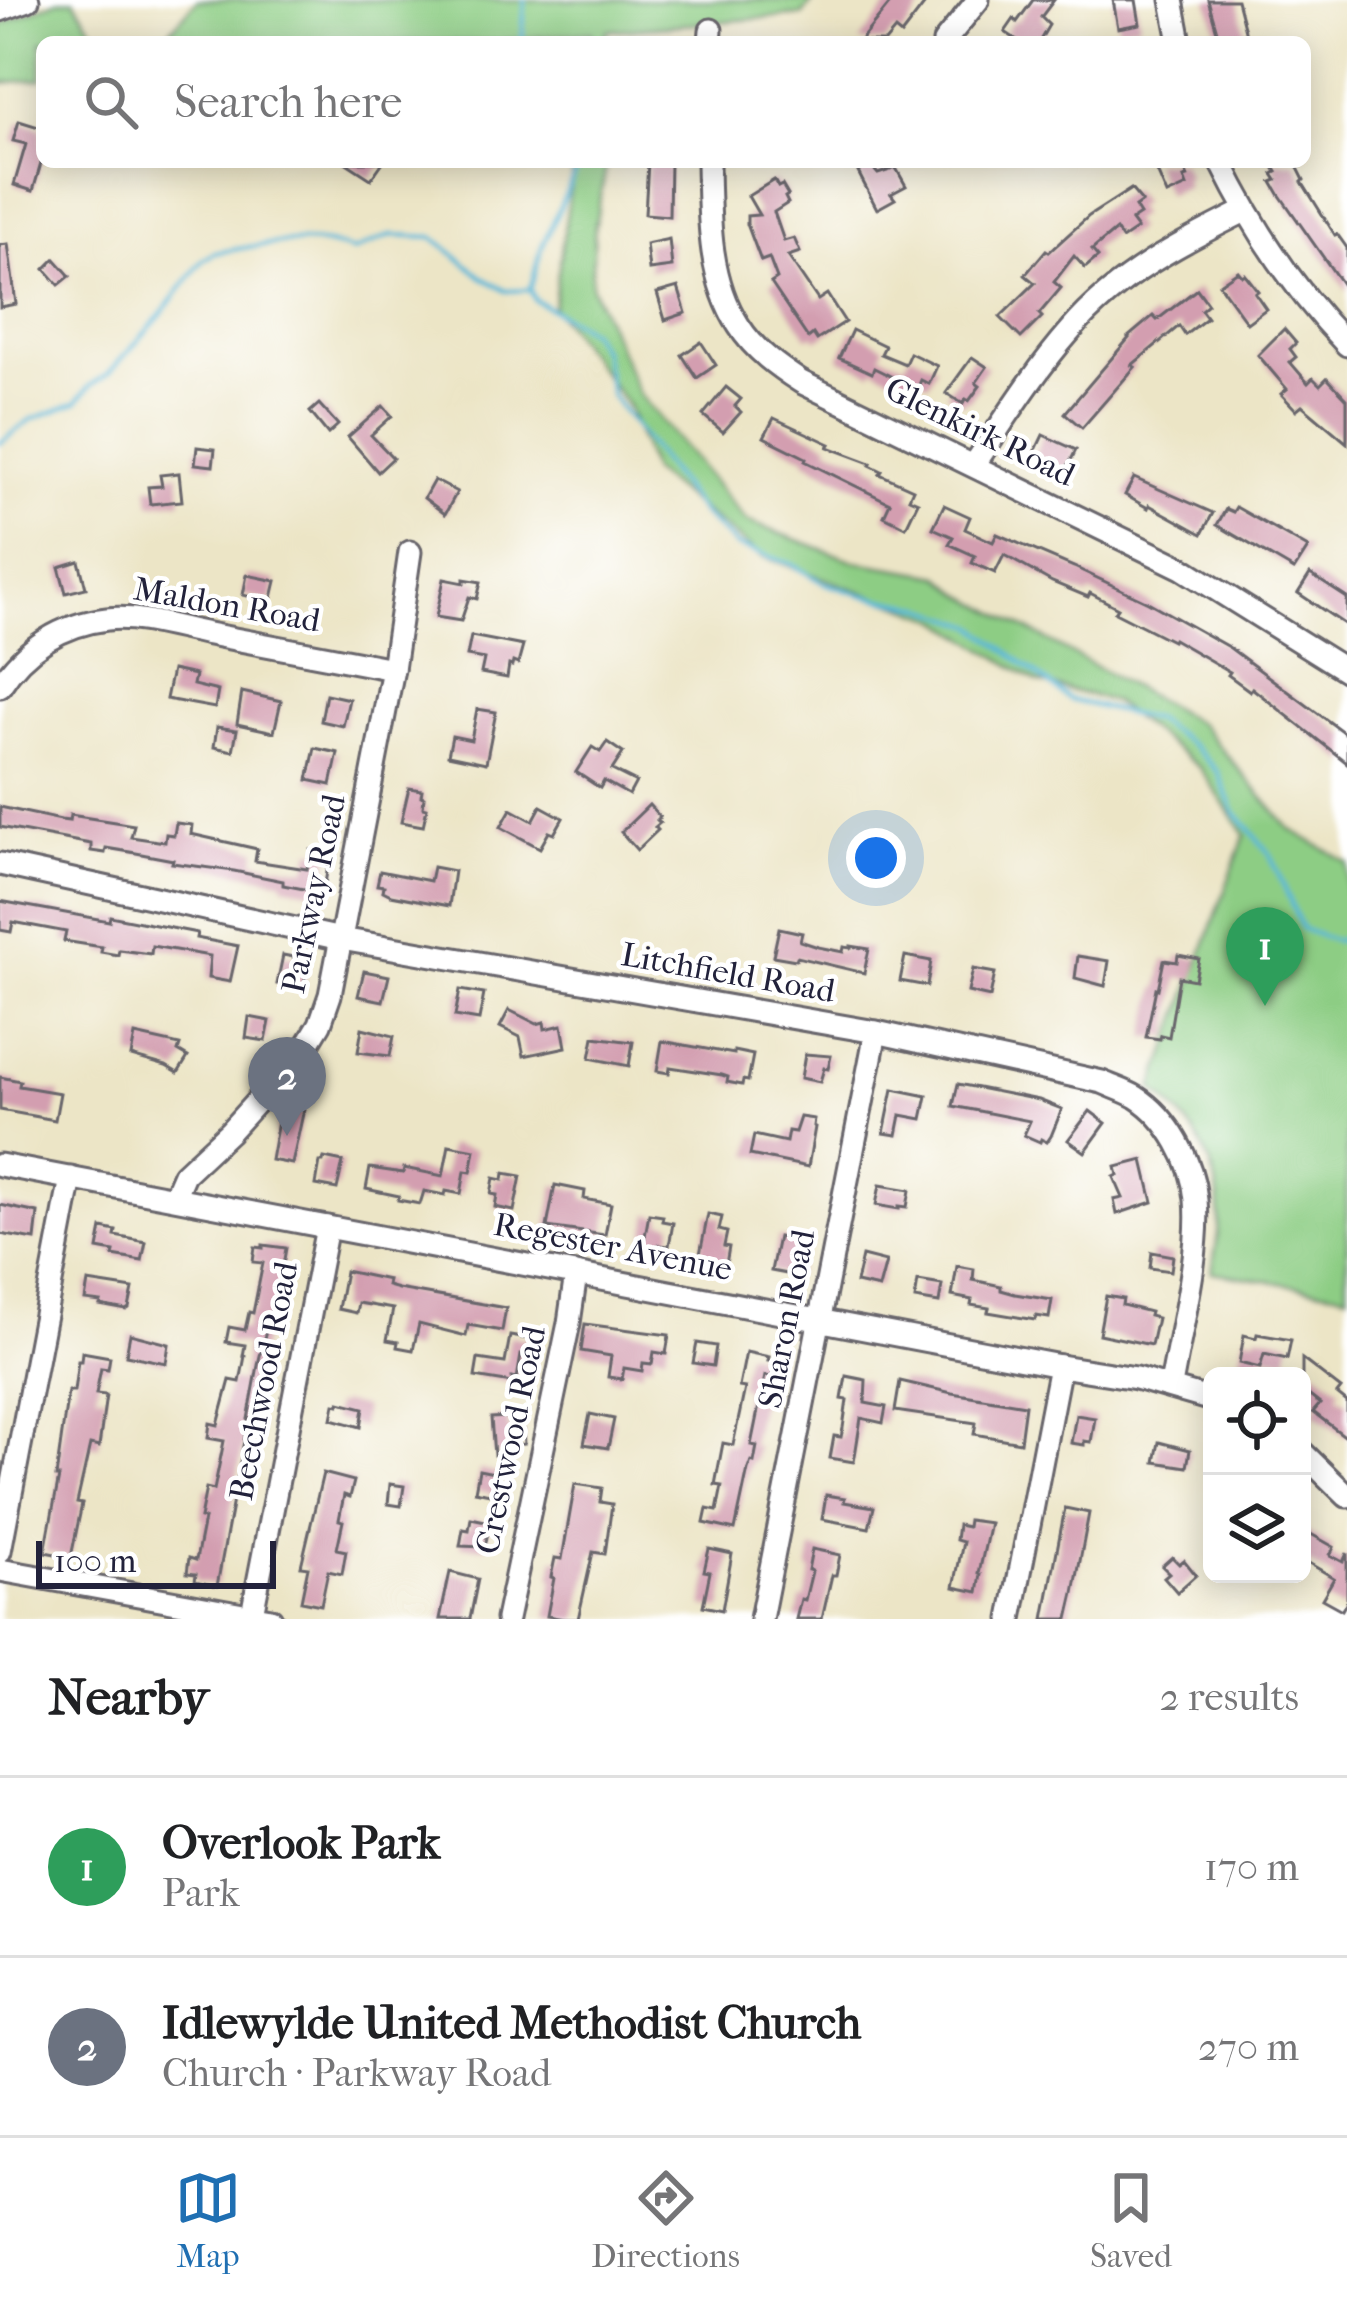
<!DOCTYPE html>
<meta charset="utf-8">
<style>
:root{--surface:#fff;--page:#f2f2f2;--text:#202124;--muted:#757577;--line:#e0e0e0;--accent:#1f6fb2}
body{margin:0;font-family:"IM FELL French Canon",serif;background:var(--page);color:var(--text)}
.controls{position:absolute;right:36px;bottom:36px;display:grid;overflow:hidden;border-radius:18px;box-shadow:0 6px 30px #0003}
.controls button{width:108px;height:108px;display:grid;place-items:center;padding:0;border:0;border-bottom:3px solid var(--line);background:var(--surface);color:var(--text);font:60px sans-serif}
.scale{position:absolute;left:36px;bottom:30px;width:240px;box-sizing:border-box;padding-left:12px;border:6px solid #22223b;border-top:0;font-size:33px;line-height:42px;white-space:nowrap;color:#22223b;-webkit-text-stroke:9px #fff;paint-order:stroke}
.you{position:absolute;left:876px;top:858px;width:42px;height:42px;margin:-30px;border:9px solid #fff;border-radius:50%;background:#1a73e8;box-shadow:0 0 0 18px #1a73e833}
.badge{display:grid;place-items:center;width:78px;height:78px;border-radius:50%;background:var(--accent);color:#fff;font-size:39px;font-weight:700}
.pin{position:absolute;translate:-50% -99px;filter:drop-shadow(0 3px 6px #0008)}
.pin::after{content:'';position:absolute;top:63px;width:42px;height:36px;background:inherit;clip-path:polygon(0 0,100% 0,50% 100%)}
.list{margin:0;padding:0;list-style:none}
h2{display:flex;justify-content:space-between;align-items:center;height:156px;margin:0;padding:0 48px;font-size:51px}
h2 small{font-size:39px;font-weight:400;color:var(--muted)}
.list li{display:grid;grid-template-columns:78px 1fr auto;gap:36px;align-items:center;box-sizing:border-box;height:180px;padding:0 48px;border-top:3px solid var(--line)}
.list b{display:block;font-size:45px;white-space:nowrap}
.list p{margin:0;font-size:39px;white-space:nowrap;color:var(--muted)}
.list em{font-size:39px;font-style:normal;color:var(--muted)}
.icon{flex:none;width:66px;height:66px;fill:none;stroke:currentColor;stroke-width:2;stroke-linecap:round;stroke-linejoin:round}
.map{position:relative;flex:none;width:1347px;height:1619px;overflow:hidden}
.search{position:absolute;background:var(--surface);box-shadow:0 6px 30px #0003;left:36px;right:36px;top:36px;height:132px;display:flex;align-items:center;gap:30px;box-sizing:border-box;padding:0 42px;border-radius:18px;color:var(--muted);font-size:45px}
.sheet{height:516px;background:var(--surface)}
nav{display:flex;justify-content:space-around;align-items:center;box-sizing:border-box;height:168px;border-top:3px solid var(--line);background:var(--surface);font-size:33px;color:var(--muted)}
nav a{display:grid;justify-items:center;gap:6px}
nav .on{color:var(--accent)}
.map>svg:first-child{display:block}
</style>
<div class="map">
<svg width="1347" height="1619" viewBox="0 0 1347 1619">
<rect width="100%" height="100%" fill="#fff"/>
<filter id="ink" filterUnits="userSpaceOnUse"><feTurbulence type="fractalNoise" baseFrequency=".00833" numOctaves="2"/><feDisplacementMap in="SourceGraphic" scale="24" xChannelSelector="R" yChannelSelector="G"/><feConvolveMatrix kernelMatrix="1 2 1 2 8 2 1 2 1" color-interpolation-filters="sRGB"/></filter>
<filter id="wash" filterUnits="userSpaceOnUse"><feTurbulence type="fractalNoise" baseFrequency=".004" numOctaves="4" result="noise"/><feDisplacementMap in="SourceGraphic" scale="48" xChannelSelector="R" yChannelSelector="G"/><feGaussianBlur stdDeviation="2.7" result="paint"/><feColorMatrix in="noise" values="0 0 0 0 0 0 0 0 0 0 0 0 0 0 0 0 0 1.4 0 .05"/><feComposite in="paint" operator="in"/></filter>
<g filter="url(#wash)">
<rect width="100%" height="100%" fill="#ece5c6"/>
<g fill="#8dcd84" stroke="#587860" stroke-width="3">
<path d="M58,0H74L101,42H42V79L0,83V25Z"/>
<path d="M197,0H814L802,15L607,31V42H591L592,32L485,42H160Z"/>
<path d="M574,162H607L595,225L591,285L639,394L746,521L857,562L941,576L961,593L1200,724L1290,829L1347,862V1294L1212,1272C1214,1256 1218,1239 1219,1223C1222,1166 1195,1124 1153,1089L1245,835L1200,768L1112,701L1037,682L936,618L761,556L651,471L628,406L553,308Z"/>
</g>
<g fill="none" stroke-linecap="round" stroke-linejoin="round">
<g stroke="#5ab8d8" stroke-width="4.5">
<path d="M522,42L525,0"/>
<path d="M580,162L541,249L530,290L535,300L590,331L603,352L611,395L703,515L737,546L791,564L824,583L862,595L923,607L975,626L1070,700L1155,720L1193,746L1218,772L1234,811L1270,854L1302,929L1335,941L1347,938"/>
<path d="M0,443L30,420L76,403L90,386L109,373L160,316L203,260L215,253C261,245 308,234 353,251L391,235L433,237L482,277L506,291L529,290"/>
</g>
</g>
<g id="blocks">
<g fill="#d39eb0">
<path d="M893,0H928L901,35L895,30L885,42H859Z"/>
<path d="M1033,0H1054L1041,17L1049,25L1039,42H1020L1005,32L1014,19L1017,22Z"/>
<path d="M1113,0H1136L1140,24L1118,28Z"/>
<path d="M1208,0H1237L1248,42H1220Z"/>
<path d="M19,121L42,128V160L33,191L14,185L26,144L13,141Z"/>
<path d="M345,162H383L371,179Z"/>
<path d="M648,162H670L669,216L645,214Z"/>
<path d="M1153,162H1182L1188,177L1184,178L1187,186L1167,195Z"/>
<path d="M1271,162H1295L1304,180L1302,182L1335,235L1337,234L1347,248V291L1279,194L1272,182L1277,180L1273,174L1277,172Z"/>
<path d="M870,165L878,174L896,168L906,186L891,194L895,199L877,209L858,172Z"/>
<path d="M774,180L778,187L782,185L788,195L785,197L788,203L774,212L784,241L794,238L800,252L788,256L818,300L827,294L845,322L817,340L813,334L808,338L771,283L777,279L769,258L761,261L747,224V216L759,215L748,196Z"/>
<path d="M1131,189L1142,202L1135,207L1140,215L1131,221L1137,229L1122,239L1116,230L1092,250L1098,257L1085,268L1074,256L1054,282L1061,288L1039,314L1042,317L1021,338L1000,317L1035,283L1025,275L1046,250L1049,252L1089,216Z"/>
<path d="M669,239L672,267L649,270L646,244Z"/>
<path d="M8,244L16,304L0,307V245Z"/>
<path d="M55,259L70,276L59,285L45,269Z"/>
<path d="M1238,271L1242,276L1245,274L1258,291L1255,293L1266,309L1247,323L1219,284Z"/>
<path d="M678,287L686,313L665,320L657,293Z"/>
<path d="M1197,289L1208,304L1201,310L1207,318L1185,335L1179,326L1132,365L1135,367L1082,428L1065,413L1129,338L1128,337L1153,316L1157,320Z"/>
<path d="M1284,329L1296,343L1290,349L1296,357L1290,362L1308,383L1313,378L1320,385L1327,378L1347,399V443L1302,405L1296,410L1281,394L1287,389L1258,355Z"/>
<path d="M852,330L885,346L881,354L905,364L910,353L937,366L929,384L921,380L917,389L874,368L872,373L839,358Z"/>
<path d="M701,342L716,365L697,378L682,355Z"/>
<path d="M972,357L987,367L976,383L980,386L969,401L966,399L963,404L946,393Z"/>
<path d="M726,387L741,399L735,406L741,412L723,432L703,415Z"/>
<path d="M319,404L338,425L328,434L310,412Z"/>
<path d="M383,406L392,416L371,435L393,458L378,472L348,437Z"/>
<path d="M774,418L830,444L828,447L871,463L870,465L882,471L880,474L913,489L909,498L918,502L906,527L884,516L890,503L805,461L806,458L764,437Z"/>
<path d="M1043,435L1076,450L1066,470L1057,466L1055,469L1038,460L1039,457L1034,454Z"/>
<path d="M197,447L215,449L213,466L195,464Z"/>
<path d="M179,473L182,501L150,504L148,487L162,486L160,475Z"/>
<path d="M1134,478L1213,513L1202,534L1149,505L1148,508L1125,495Z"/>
<path d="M434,480L457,492L445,514L424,498Z"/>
<path d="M944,505L970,517L965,529L993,542L997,534L1074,567L1148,602L1230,648L1347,735V763L1252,688L1250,691L1228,675L1230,672L1173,639L1172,641L1115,612L1118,608L1090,593L1088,597L1052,582L1004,555L995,573L972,563L975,556L949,544L953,537L933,528Z"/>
<path d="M1236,507L1308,548L1294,570L1217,525L1226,509L1233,512Z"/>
<path d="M79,561L86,588L66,593L59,567Z"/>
<path d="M1310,574L1347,598V626L1298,593Z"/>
<path d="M247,575L276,581L271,602L243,595Z"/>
<path d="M444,579L464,583V579L481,582L477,599L469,597L461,621L436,617Z"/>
<path d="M471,636L523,646L518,664L513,662L512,666L509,665L507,678L481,673L484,659L467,656Z"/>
<path d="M172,670L195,675L193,685L218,691L215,708L166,699Z"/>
<path d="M242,692L281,701L274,732L237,724Z"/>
<path d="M326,694L349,699L343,726L321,721Z"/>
<path d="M477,709L496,712L486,763L448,755L452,736L471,740Z"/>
<path d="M217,727L237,730L233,751L214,747Z"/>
<path d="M607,742L623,753L612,770L636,782L629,795L604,781L600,788L576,772L592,747L600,752Z"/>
<path d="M315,748L338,753L331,785L308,780Z"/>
<path d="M409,788L422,790L421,796L424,797L423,807L427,808L423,826L401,822Z"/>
<path d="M649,805L660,817L657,820L660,823L655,827L658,830L637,850L621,832Z"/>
<path d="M541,806L563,818L554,834L549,832L540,848L501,827L511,809L533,821Z"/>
<path d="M0,807L61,820L69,821L70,815L134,825L131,837L165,842L166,834L174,835L176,823L192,825L191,834L257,849L255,861L307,869L311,850L330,853L324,890H319V892L283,885V881L234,871L172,863L173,860L136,853L106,848L105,853L91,851V844L0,827Z"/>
<path d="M433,867L454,871L449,906L391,895L383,891L384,886L377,885L380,871L430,881Z"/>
<path d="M0,901L109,921L110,916L161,926L197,933L196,938L238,946L230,982L208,978L210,956L152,946L151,954L119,950L118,955L101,952L102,947L64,941L66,932L13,922L11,932L0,930Z"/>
<path d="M779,928L802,933L800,941L818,947L843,952L844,947L851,948V946L869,949L864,973L797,957L796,960L773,956Z"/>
<path d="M283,955L309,960L304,984L296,983L295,988L277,984Z"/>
<path d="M1178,955L1199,959L1195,980L1179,977L1169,1037L1161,1035L1160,1039L1146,1037L1156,988L1158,989L1164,960L1177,962Z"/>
<path d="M905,956L931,961L927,986L900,981Z"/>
<path d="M1078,956L1109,961L1105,986L1075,978Z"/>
<path d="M973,969L995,973L990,997L968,992Z"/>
<path d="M364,971L389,976L383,1001L358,996Z"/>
<path d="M460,990L484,994L479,1020L455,1016Z"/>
<path d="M509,1010L537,1024L544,1022L545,1029L562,1025L566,1047L524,1056L520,1037L500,1027Z"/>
<path d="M249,1017L270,1021L266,1041L246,1038Z"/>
<path d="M362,1028L394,1036L390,1056L358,1052Z"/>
<path d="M135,1035L180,1045L178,1051L188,1057L178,1073L166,1066L131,1056Z"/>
<path d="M594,1037L633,1042L629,1066L590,1058Z"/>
<path d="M662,1041L734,1054V1051L753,1055L748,1081L743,1080L742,1085L727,1082L728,1077L722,1075L670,1067L669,1073L657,1071Z"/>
<path d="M805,1054L831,1056L828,1069L824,1068L820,1082L801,1078Z"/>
<path d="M0,1077L20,1081L19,1086L60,1093L55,1120L0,1110Z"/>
<path d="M958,1084L1039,1100L1062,1109L1051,1136L1047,1142L1041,1139L1040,1142L1024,1135L1030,1121L953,1106Z"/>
<path d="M893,1089L927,1096L922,1119L901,1115L897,1135L884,1133Z"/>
<path d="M281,1105L304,1109L292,1164L271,1160Z"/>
<path d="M1090,1111L1106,1123L1085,1152L1068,1140Z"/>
<path d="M800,1117L814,1119L813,1126L815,1127L808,1167L750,1155L754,1135L786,1142L788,1131L795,1132Z"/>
<path d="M449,1145L475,1150L471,1172L465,1171L461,1194L446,1191L445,1195L424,1191L420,1204L398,1200L399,1196L366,1189L370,1168L403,1173L404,1168L443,1176Z"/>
<path d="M324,1158L343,1162L337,1189L316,1185L320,1162H323Z"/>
<path d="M1143,1160L1153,1202L1117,1214L1114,1200L1123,1198L1114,1177L1118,1175L1116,1167Z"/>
<path d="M504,1173L521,1176L514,1211L495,1207L497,1195L491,1194L494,1178L503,1180Z"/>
<path d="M555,1185L585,1191L584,1199L611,1204L605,1235L547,1227Z"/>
<path d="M880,1185L910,1190L907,1207L899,1206V1209L876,1205Z"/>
<path d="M0,1205L38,1213L35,1240L0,1234Z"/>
<path d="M649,1214L663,1216L662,1221L673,1223L669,1246L658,1245L657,1250L643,1247Z"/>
<path d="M708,1214L722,1217L719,1230L727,1232L724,1246L729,1247L726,1264L699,1259Z"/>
<path d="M102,1228L116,1231L115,1236L146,1242L142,1261L113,1256L114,1252L98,1249Z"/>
<path d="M778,1237L797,1240L793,1261L799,1262L797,1276L771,1271Z"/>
<path d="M263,1245L286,1248L276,1306L272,1305L259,1360L217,1586L195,1581L196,1574L187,1573L189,1558L196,1560L204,1519L200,1518L206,1488L214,1490L224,1441L208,1438L210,1423L218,1425L230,1380L240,1382L245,1356H243L245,1345L226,1342L229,1327L245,1330L249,1312L253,1313L263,1263L253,1262L255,1247L263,1248Z"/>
<path d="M1152,1252L1173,1256L1171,1271L1150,1268Z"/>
<path d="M862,1256L886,1262L879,1288L856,1283Z"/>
<path d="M957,1266L974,1269L973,1280L1001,1286V1290L1015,1294L1052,1300L1049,1318L1036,1316L1035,1320L988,1312L989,1308L971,1305L972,1300L952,1296Z"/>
<path d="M345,1271L388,1280L387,1286L398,1289L506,1308L502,1331L468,1325L466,1336L419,1324L413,1350L397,1347L398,1342L387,1340L393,1309L358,1303L356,1313L338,1309Z"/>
<path d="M918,1281L942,1285L939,1303L915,1299Z"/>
<path d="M88,1282L133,1289L129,1308L126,1310L100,1305L101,1302L85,1300Z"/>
<path d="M1106,1296L1123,1299L1122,1305L1150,1312L1149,1316L1157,1318L1151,1345L1099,1334Z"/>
<path d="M585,1324L669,1335L666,1354L654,1352L652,1364L643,1363L642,1371L624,1368L622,1379L608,1377L611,1356L581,1351Z"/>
<path d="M130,1334L169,1344L166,1363L126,1355Z"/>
<path d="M1257,1334L1291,1340L1287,1359L1264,1354L1260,1368L1239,1363L1244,1335L1256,1338Z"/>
<path d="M510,1336L534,1340L531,1357L521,1355L517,1379L512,1378V1383L475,1377L478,1359L505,1363Z"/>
<path d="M697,1343L716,1346L713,1366L693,1363Z"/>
<path d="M82,1352L110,1357L108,1369L101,1368L96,1394L106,1395L99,1447L90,1445L77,1503L82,1504L71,1557L45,1552L59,1477H56L68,1391H74L78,1361H81Z"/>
<path d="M746,1352L769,1357L768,1361L775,1362L772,1377L765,1376L751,1445L757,1446L754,1462L751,1461L748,1469L735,1530L704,1523L707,1509L717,1511L722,1486L715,1485L723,1443L733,1445L745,1388L739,1387Z"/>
<path d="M1302,1359L1341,1389L1337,1394L1347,1402V1438L1313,1412L1320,1404L1302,1390Z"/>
<path d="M846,1376L866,1380L865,1403L886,1407L883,1423L861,1418L854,1462L830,1458L834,1436L841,1437L843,1428L847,1400L842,1399Z"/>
<path d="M900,1381L952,1393L1025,1405L1020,1442L974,1434L976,1423L895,1411Z"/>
<path d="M340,1402L364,1408L361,1427L332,1419L335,1404L339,1405Z"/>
<path d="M590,1414L614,1419L608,1448L584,1444Z"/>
<path d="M1076,1415L1095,1418L1091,1442L1084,1441V1445L1071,1443Z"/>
<path d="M508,1417L509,1431L523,1430L524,1444L516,1445V1453L494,1455L491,1418Z"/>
<path d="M1159,1442L1190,1450L1187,1467L1155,1462Z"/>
<path d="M479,1470L499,1474L495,1495L475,1491Z"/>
<path d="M323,1473L354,1481L350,1497L344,1495L339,1520L343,1521L337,1549L346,1551L342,1574L328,1571L321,1605L301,1601L308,1567L301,1566Z"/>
<path d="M390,1484L404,1486L401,1506L388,1504Z"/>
<path d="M575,1484L602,1488L600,1502L612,1504L605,1554L593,1552L578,1619H564L547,1616L554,1578L551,1577L555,1558L562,1559Z"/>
<path d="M826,1495L845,1498L844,1502L874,1507L869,1528L822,1519Z"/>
<path d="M1065,1508L1089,1513L1074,1593L1068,1619H1044Z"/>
<path d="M471,1518L490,1522L485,1547L460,1546L463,1529L469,1530Z"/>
<path d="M968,1520L990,1523L979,1573L981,1574L978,1592L954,1587L963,1542L956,1540L958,1525L967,1527Z"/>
<path d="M1302,1529L1334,1547L1330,1555L1343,1562L1347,1553V1601L1342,1610L1322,1599L1334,1578L1302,1559Z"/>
<path d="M709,1549L732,1554L722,1610L703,1606L710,1572L704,1571Z"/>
<path d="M812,1549L840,1555L836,1575H832L822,1619H796L801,1599L805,1600L812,1571L808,1570Z"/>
<path d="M1172,1557L1179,1564L1184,1560L1196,1575L1177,1592L1164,1577L1169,1573L1162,1566Z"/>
<path d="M450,1572L478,1579L470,1619H440Z"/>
</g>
</g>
</g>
<g filter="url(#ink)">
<use href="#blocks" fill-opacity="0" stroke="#69666c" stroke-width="3"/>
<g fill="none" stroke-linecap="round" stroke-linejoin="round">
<g stroke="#69666c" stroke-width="27">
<g id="minor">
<path d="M1172,0L1180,42"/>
<path d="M0,10L28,0"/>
<path d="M710,42L711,30"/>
<path d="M944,42L978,0"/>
<path d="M708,162C709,216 708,279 739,326C754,350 778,367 801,382L1182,568L1347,671"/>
<path d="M1221,162C1254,229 1295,291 1347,345"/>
<path d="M974,465C1005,419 1034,372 1071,330C1117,276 1182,242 1245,211"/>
<path d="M0,686C24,648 63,624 107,619C139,615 177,628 209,634C270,646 331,657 393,669"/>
<path d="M0,864L341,939L876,1032L1102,1082C1113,1087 1126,1091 1136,1097C1169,1118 1193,1162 1196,1200C1201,1253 1180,1332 1171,1386"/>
<path d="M0,1165L1060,1366L1136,1378L1212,1400"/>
<path d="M174,1197L184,1174L229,1132L306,1047L320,1024L330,995L393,669L410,552"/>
<path d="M1302,1452L1347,1496"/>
<path d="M0,1551L71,1178"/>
<path d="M0,1570L271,1619"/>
<path d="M251,1619L327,1227"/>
<path d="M507,1619L569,1323L576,1274"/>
<path d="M761,1619L876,1032"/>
<path d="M1011,1619L1060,1366"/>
</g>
</g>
<use href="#minor" stroke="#fff" stroke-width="21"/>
</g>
</g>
<g text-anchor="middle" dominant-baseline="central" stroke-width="9" stroke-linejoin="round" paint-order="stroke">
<g font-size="33" fill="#22223b" stroke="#fff">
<text transform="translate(980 432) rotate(26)">Glenkirk Road</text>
<text transform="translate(227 605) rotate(10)">Maldon Road</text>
<text transform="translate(314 894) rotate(-78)">Parkway Road</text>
<text transform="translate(728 973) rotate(10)">Litchfield Road</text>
<text transform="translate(613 1247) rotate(11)">Regester Avenue</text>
<text transform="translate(787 1319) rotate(-79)">Sharon Road</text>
<text transform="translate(264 1381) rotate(-79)">Beechwood Road</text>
<text transform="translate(511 1440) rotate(-78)">Crestwood Road</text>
</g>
</g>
</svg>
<div class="controls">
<button><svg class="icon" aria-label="locate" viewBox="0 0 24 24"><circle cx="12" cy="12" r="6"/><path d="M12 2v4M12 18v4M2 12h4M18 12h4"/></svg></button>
<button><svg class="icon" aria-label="layers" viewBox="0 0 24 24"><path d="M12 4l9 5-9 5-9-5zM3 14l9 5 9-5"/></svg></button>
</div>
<div class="scale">100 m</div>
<div class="you"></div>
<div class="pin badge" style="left:1265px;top:1006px;background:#2e9e5b">1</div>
<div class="pin badge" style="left:287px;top:1136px;background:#6b7280">2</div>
<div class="search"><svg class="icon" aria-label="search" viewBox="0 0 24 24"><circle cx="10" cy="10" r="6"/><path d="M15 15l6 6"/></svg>Search here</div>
</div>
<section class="sheet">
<h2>Nearby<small>2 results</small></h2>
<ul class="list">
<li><span class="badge" style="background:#2e9e5b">1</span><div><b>Overlook Park</b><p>Park</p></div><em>170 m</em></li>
<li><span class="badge" style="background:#6b7280">2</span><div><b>Idlewylde United Methodist Church</b><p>Church · Parkway Road</p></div><em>270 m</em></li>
</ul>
</section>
<nav>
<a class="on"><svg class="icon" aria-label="map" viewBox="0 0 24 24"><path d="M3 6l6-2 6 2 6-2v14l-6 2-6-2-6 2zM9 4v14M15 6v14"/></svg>Map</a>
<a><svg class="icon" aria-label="directions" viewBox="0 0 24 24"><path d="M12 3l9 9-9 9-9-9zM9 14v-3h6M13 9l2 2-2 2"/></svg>Directions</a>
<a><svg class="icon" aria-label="saved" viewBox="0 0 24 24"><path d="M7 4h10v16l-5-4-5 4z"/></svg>Saved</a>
</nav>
